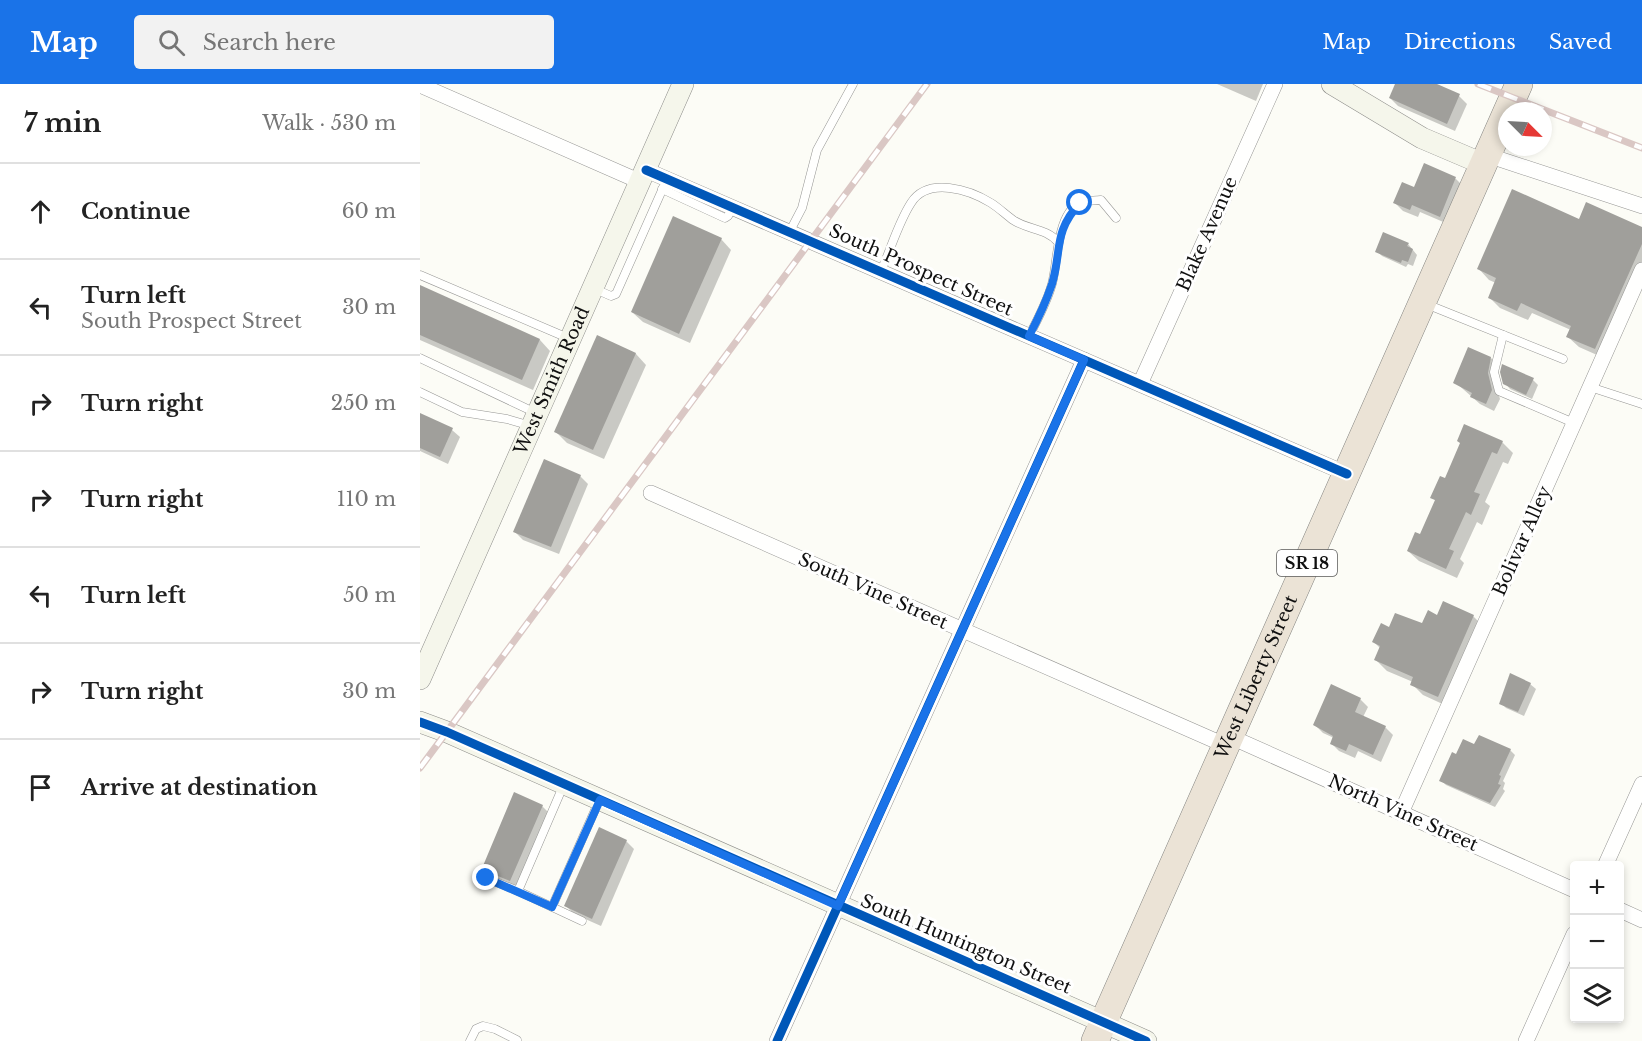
<!DOCTYPE html>
<meta charset="utf-8">
<style>
:root{--surface:#fff;--page:#f2f2f2;--text:#222;--muted:#767676;--line:#e0e0e0;--accent:#1a73e8}
body{margin:0;font-family:"Libre Baskerville",serif;background:var(--page);color:var(--text)}
.controls{position:absolute;right:18px;bottom:18px;display:grid;overflow:hidden;border-radius:6px;box-shadow:0 3px 9px #0003}
.controls button{width:54px;height:54px;display:grid;place-items:center;padding:0;border:0;border-bottom:2px solid var(--line);background:var(--surface);color:var(--text);font:30px sans-serif}
.compass{position:absolute;left:1078px;top:18px;width:54px;height:54px;border-radius:50%;background:var(--surface);box-shadow:0 3px 9px #0003;rotate:114deg}
.stop{position:absolute;width:18px;height:18px;margin:-14px;border:4px solid #1a73e8;border-radius:50%;background:#fff}
.stop.end{background:#1a73e8;border-color:#fff;box-shadow:0 2px 6px #0008}
.list{margin:0;padding:0;list-style:none}
h2{display:flex;justify-content:space-between;align-items:center;height:78px;margin:0;padding:0 24px;font-size:26px}
h2 small{font-size:20px;font-weight:400;color:var(--muted)}
.list li{display:grid;grid-template-columns:39px 1fr auto;gap:18px;align-items:center;box-sizing:border-box;height:96px;padding:0 24px;border-top:2px solid var(--line)}
.list b{display:block;font-size:22px;white-space:nowrap}
.list p{margin:0;font-size:20px;white-space:nowrap;color:var(--muted)}
.list em{font-size:20px;font-style:normal;color:var(--muted)}
.icon{flex:none;width:33px;height:33px;fill:none;stroke:currentColor;stroke-width:2;stroke-linecap:round;stroke-linejoin:round}
.map{position:relative;flex:none;width:1222px;height:957px;overflow:hidden}
header{display:flex;align-items:center;gap:36px;box-sizing:border-box;height:84px;padding:0 30px;background:var(--accent);color:#fff}
header strong{font-size:28px}
nav{display:flex;gap:33px;margin-inline-start:auto;font-size:21px}
.search{width:420px;height:54px;background:var(--page);display:flex;align-items:center;gap:15px;box-sizing:border-box;padding:0 21px;border-radius:6px;color:var(--muted);font-size:22px}
main{display:flex}
aside{flex:1;background:var(--surface)}
.map>svg:first-child{display:block}
</style>
<header>
<strong>Map</strong>
<div class="search"><svg class="icon" aria-label="search" viewBox="0 0 24 24"><circle cx="10" cy="10" r="6"/><path d="M15 15l6 6"/></svg>Search here</div>
<nav><a>Map</a><a>Directions</a><a>Saved</a></nav>
</header>
<main>
<aside>
<h2>7 min<small>Walk · 530 m</small></h2>
<ul class="list">
<li><svg class="icon" aria-label="ahead" viewBox="0 0 24 24"><path d="M12 20V5M6 11l6-6 6 6"/></svg><div><b>Continue</b></div><em>60 m</em></li>
<li><svg class="icon" aria-label="left" viewBox="0 0 24 24"><path d="M17 20v-9H6M10 6l-5 5 5 5"/></svg><div><b>Turn left</b><p>South Prospect Street</p></div><em>30 m</em></li>
<li><svg class="icon" aria-label="right" viewBox="0 0 24 24"><path d="M7 20v-9h11M14 6l5 5-5 5"/></svg><div><b>Turn right</b></div><em>250 m</em></li>
<li><svg class="icon" aria-label="right" viewBox="0 0 24 24"><path d="M7 20v-9h11M14 6l5 5-5 5"/></svg><div><b>Turn right</b></div><em>110 m</em></li>
<li><svg class="icon" aria-label="left" viewBox="0 0 24 24"><path d="M17 20v-9H6M10 6l-5 5 5 5"/></svg><div><b>Turn left</b></div><em>50 m</em></li>
<li><svg class="icon" aria-label="right" viewBox="0 0 24 24"><path d="M7 20v-9h11M14 6l5 5-5 5"/></svg><div><b>Turn right</b></div><em>30 m</em></li>
<li><svg class="icon" aria-label="arrive" viewBox="0 0 24 24"><path d="M6 21V4h12l-3 4 3 4H6"/></svg><div><b>Arrive at destination</b></div></li>
</ul>
</aside>
<div class="map">
<svg width="1222" height="957" viewBox="0 0 1222 957">
<rect width="100%" height="100%" fill="#fcfcf6"/>
<g fill="#0003">
<path d="M797,0H843L836,17Z"/>
<path d="M977,0H1014L1039,12L1047,20L1035,47L978,22L970,14Z"/>
<path d="M1005,81L1036,95L1044,103L1028,140L1000,128L998,133L983,127L975,119L995,105Z"/>
<path d="M1166,120L1222,145V194L1186,275L1159,263L1148,253L1151,246L1112,229L1108,236L1080,224L1069,213L1076,199L1069,196L1059,185L1159,137Z"/>
<path d="M301,155L311,166L270,259L223,238L212,228Z"/>
<path d="M988,160L997,171L993,182L988,180L986,183L962,172L957,167Z"/>
<path d="M0,203L120,256L130,267L113,306L0,256Z"/>
<path d="M178,253L216,270L226,281L184,375L147,359L136,348Z"/>
<path d="M1071,274L1079,283L1075,298L1080,315L1074,327L1060,320L1035,298Z"/>
<path d="M1113,296L1118,301L1112,315L1090,305L1085,299Z"/>
<path d="M0,331L32,346L40,353L28,380L0,367Z"/>
<path d="M1082,358L1093,369L1088,380L1083,378L1065,418L1070,422L1062,441L1057,438L1040,475L1044,479L1037,494L999,477L988,467L1000,452L1016,417L1012,413L1026,396Z"/>
<path d="M160,392L168,400L139,470L103,456L95,448Z"/>
<path d="M1053,532L1064,543L1029,623L1003,611L992,600L993,598L967,587L956,576L961,565L954,558L970,545Z"/>
<path d="M1091,591L1110,600L1116,605L1104,632L1086,624L1081,619Z"/>
<path d="M940,615L948,623L943,633L965,643L973,651L961,678L938,667L935,674L919,667L911,659L914,654L903,649L895,641Z"/>
<path d="M1055,663L1090,666L1095,671L1083,697L1085,699L1083,705L1085,707L1075,723L1026,701L1021,696L1037,672Z"/>
<path d="M122,722L130,730L98,804L69,796L61,788Z"/>
<path d="M206,757L214,765L181,842L154,830L146,822Z"/>
</g>
<g fill="#a09f9b">
<path d="M975,0H1017L1040,10L1027,40L969,14Z"/>
<path d="M1004,79L1036,93L1020,133L992,121L990,126L973,119L982,98L994,103Z"/>
<path d="M1092,105L1159,135L1166,118L1222,143V160L1175,265L1146,253L1151,242L1101,219L1097,227L1068,214L1076,194L1057,185Z"/>
<path d="M253,132L302,154L259,250L211,228Z"/>
<path d="M963,148L989,159L987,162L993,165L988,178L982,176L981,179L955,168Z"/>
<path d="M0,201L120,255L102,296L0,251Z"/>
<path d="M177,251L216,269L173,366L134,348Z"/>
<path d="M1048,263L1071,273L1068,289L1072,306L1066,320L1050,313L1052,309L1033,299Z"/>
<path d="M1082,280L1114,294L1106,311L1083,300L1080,288Z"/>
<path d="M0,329L33,344L20,373L0,364Z"/>
<path d="M1044,340L1083,357L1077,370L1072,368L1054,408L1060,410L1051,431L1046,428L1029,465L1034,467L1026,485L987,467L995,448L1000,450L1015,416L1010,414L1020,392L1025,394L1040,359L1037,357Z"/>
<path d="M124,375L161,391L131,463L93,448Z"/>
<path d="M1023,517L1054,531L1018,613L990,601L993,593L954,576L960,562L952,558L961,539L969,543L975,529L1002,539L1008,526L1017,531Z"/>
<path d="M1090,589L1111,599L1098,628L1079,620Z"/>
<path d="M911,600L941,614L935,628L966,642L953,671L929,660L926,667L910,660L913,652L893,641Z"/>
<path d="M1059,651L1091,665L1079,691L1081,692L1078,700L1081,701L1070,719L1019,697L1032,668L1036,670L1043,655L1054,660Z"/>
<path d="M94,708L123,721L90,797L68,788L60,789Z"/>
<path d="M179,743L207,756L172,835L144,822Z"/>
</g>
<g fill="none" stroke-linecap="round" stroke-linejoin="round">
<g stroke="#969694" stroke-width="9">
<g id="lane">
<path d="M242,105L305,134L308,132L313,123"/>
<path d="M370,147L382,124L397,66L433,0"/>
<path d="M461,187C471,165 478,139 491,119C508,92 550,106 571,119C579,124 586,131 593,136C608,146 626,144 638,158"/>
<path d="M0,191L148,254"/>
<path d="M175,205L191,212L196,210L247,95"/>
<path d="M1006,220L1143,275"/>
<path d="M1083,251L1074,288L1079,307L1154,339"/>
<path d="M609,252C618,235 627,218 632,200C638,179 636,127 662,118C667,116 675,117 681,116L696,134"/>
<path d="M0,274L116,329"/>
<path d="M1170,303L1222,320"/>
<path d="M0,308L42,328L87,335L111,342"/>
<path d="M144,700L98,807L132,823L179,717"/>
<path d="M66,794L98,807"/>
<path d="M132,823L162,837"/>
<path d="M50,957L56,945L63,942L75,945L97,956"/>
</g>
</g>
<g stroke="#969694" stroke-width="16">
<g id="street">
<path d="M0,1L221,98"/>
<path d="M1067,71L1222,122"/>
<path d="M226,86L927,390"/>
<path d="M720,300L855,0"/>
<path d="M231,409L807,662"/>
<path d="M811,653L1154,806"/>
<path d="M981,729L1222,186"/>
<path d="M1185,782L1222,700"/>
<path d="M1200,826L1222,836"/>
<path d="M357,957L664,276"/>
<path d="M1106,957L1154,850"/>
</g>
</g>
<g stroke="#8d8d8a" stroke-width="22">
<g id="secondary">
<path d="M912,0L1002,54L1063,80"/>
<path id="s1" d="M0,595L263,0"/>
<path d="M0,638L27,648L726,957"/>
</g>
</g>
<g stroke="#848481" stroke-width="28">
<g id="highway">
<path id="s2" d="M675,957L1099,0"/>
</g>
</g>
<use href="#lane" stroke="#fffffe" stroke-width="8"/>
<use href="#street" stroke="#fffffe" stroke-width="15"/>
<use href="#secondary" stroke="#f5f6eb" stroke-width="21"/>
<use href="#highway" stroke="#ebe3d6" stroke-width="27"/>
<g stroke="#dac7c4" stroke-width="7">
<g id="rail">
<path d="M1058,0L1222,64"/>
<path d="M0,684L507,0"/>
</g>
</g>
<use href="#rail" stroke="#fff" stroke-width="4.5" stroke-dasharray="14" stroke-linecap="butt"/>
<g stroke="#fff" stroke-width="13">
<g id="cycleway">
<path d="M226,86L927,390"/>
<path d="M0,638L27,648L726,957"/>
<path d="M357,957L664,276"/>
</g>
</g>
<use href="#cycleway" stroke="#0057b8" stroke-width="9"/>
</g>
<g fill="none" stroke-linecap="round" stroke-linejoin="round">
<path stroke="#1a73e8" stroke-width="8" d="M66,794L132,823L180,716L418,822L664,276L609,252C618,235 626,218 632,200C642,167 633,148 660,119"/>
</g>
<g text-anchor="middle" dominant-baseline="central" stroke-width="6" stroke-linejoin="round" paint-order="stroke">
<rect fill="#fff" stroke="#585858" stroke-width="1.5" x="857" y="466" width="60" height="26" rx="4.5"/>
<g font-size="16" font-weight="bold" fill="#101010">
<text x="887" y="479">SR 18</text>
</g>
<g font-size="18" fill="#101010" stroke="#fff">
<text transform="translate(787 150) rotate(-66)">Blake Avenue</text>
<text transform="translate(501 186) rotate(24)">South Prospect Street</text>
<text stroke="none"><textPath href="#s1" startOffset="326">West Smith Road</textPath></text>
<text transform="translate(1102 457) rotate(-66)">Bolivar Alley</text>
<text transform="translate(453 507) rotate(24)">South Vine Street</text>
<text stroke="none"><textPath href="#s2" startOffset="398">West Liberty Street</textPath></text>
<text transform="translate(983 729) rotate(24)">North Vine Street</text>
<text transform="translate(546 860) rotate(23)">South Huntington Street</text>
</g>
</g>
</svg>
<div class="controls">
<button>+</button>
<button>−</button>
<button><svg class="icon" aria-label="layers" viewBox="0 0 24 24"><path d="M12 4l9 5-9 5-9-5zM3 14l9 5 9-5"/></svg></button>
</div>
<svg class="compass" viewBox="-18 -18 36 36"><path d="M0-13l5 13h-10z" fill="#e53935"/><path d="M0 13l5-13h-10z" fill="#767676"/></svg>
<div class="stop" style="left:660px;top:119px"></div>
<div class="stop end" style="left:66px;top:794px"></div>
</div>
</main>
